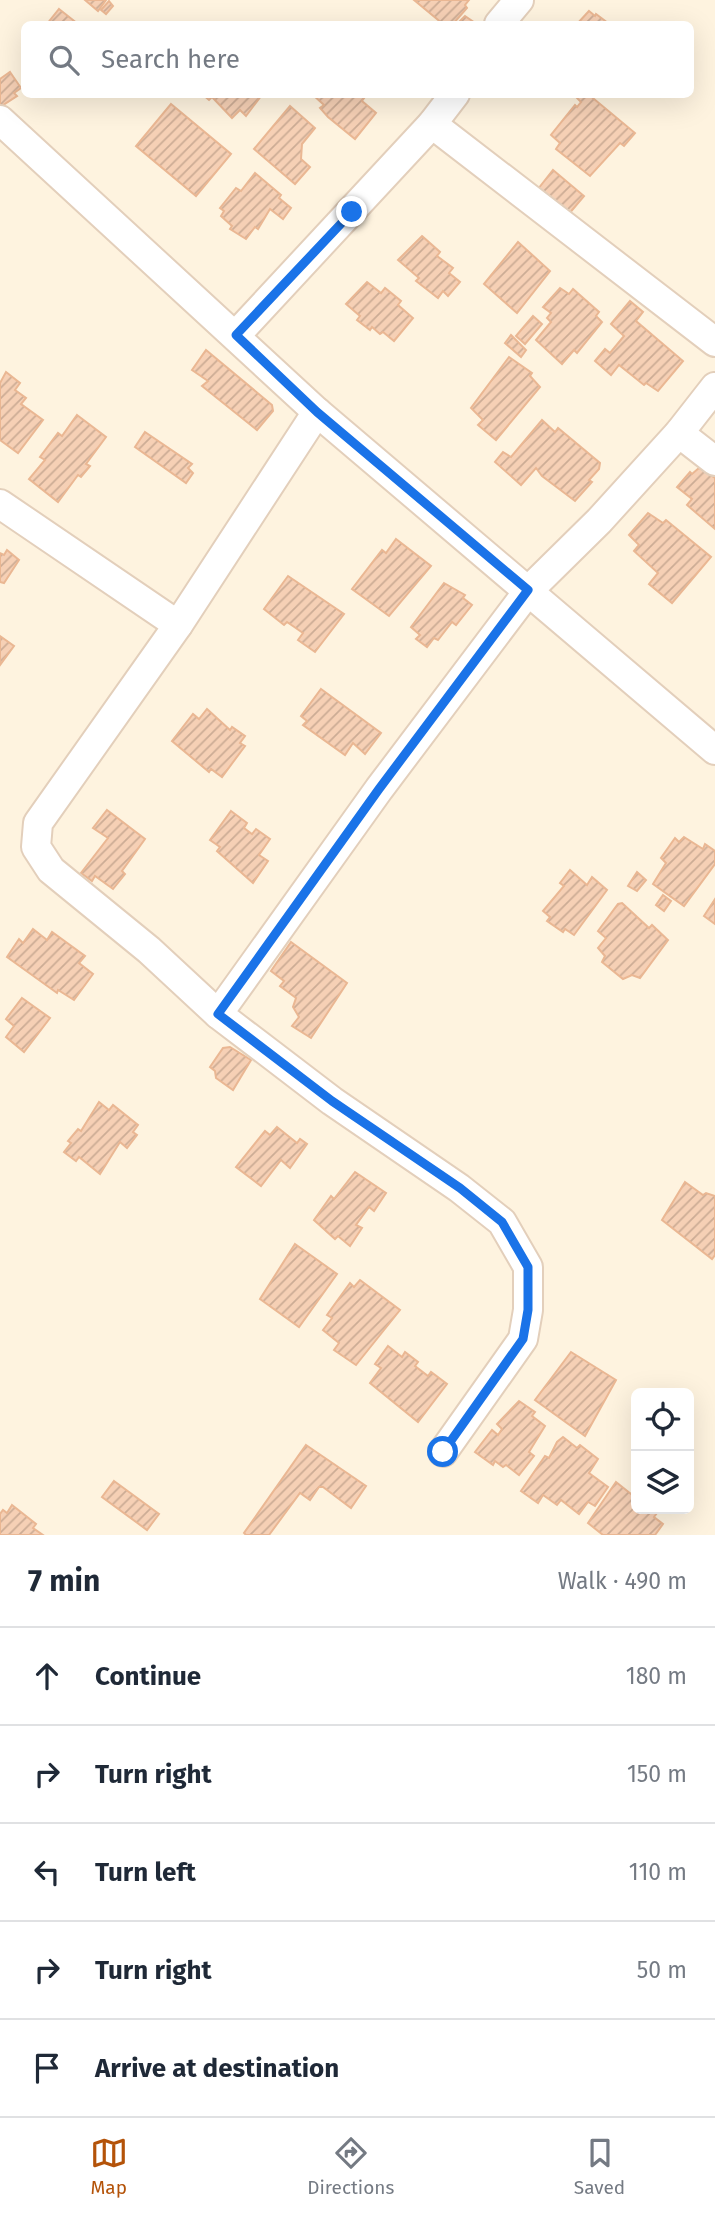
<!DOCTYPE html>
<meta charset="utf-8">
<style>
:root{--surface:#fff;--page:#f6f6f7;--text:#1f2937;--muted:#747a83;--line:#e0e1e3;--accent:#b45309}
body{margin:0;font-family:"Fira Sans",sans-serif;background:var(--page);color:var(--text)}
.controls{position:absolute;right:21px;bottom:21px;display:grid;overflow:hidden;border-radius:10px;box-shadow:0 7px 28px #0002}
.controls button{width:63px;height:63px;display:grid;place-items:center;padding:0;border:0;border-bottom:2px solid var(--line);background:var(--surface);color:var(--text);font:35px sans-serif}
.stop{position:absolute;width:21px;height:21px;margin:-16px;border:5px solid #1a73e8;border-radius:50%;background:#fff}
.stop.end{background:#1a73e8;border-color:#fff;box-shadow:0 2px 7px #0008}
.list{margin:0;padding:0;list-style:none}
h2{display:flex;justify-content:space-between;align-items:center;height:91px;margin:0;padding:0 28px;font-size:30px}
h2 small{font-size:23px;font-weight:400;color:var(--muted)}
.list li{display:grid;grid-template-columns:46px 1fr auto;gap:21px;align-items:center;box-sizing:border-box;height:98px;padding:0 28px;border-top:2px solid var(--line)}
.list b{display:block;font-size:26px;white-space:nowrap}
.list em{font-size:23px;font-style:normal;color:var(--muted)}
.icon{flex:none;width:38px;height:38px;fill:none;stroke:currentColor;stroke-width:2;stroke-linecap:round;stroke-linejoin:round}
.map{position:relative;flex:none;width:715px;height:1535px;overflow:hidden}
.search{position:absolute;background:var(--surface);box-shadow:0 7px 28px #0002;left:21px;right:21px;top:21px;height:77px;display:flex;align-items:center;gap:18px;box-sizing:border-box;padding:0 24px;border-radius:10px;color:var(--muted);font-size:26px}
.sheet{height:581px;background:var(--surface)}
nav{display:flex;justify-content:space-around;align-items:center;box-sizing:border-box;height:98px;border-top:2px solid var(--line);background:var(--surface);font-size:19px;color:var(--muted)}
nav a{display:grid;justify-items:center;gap:4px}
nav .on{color:var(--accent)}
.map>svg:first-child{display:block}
</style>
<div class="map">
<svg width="715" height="1535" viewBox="0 0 715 1535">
<defs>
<pattern id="building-hatch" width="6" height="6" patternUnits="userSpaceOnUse" patternTransform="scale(1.75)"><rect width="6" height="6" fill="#f6d0b5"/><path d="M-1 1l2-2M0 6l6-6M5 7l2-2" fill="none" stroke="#ccac95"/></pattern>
</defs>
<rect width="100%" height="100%" fill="#fef3df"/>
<g fill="url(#building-hatch)" stroke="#eab793" stroke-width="2">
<path d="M85,0H106L98,11Z"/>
<path d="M414,0H469L465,5L467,8L453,24H443Z"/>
<path d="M109,1L113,6L106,14L101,10Z"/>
<path d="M59,9L78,24H47Z"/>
<path d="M589,11L595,16L596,14L608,23L577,24Z"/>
<path d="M465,16L475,23L474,24H457Z"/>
<path d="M10,72L21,88L14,93L17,96L0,107V79Z"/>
<path d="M202,94H259L261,96L246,116L240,110L232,118L212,97L209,100Z"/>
<path d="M312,94H367L362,101L376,113L355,139L328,117L320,108L324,105Z"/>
<path d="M580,94H588L635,133L624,146L620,143L590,176L556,149L560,143L551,135L575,105L577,107L581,102L577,98Z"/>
<path d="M171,104L231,154L196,196L136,146Z"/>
<path d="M290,106L315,128L302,144L301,159L310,167L295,184L254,149Z"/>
<path d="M553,170L584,196L568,215L538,189Z"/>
<path d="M255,173L281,195L279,198L291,208L283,219L270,209L258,229L255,227L246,239L230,229L232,226L221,216L224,211L220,208L236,188L241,191Z"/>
<path d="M422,236L440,252L437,256L453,268L449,273L460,282L448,296L443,291L438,298L416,281L419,278L398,260Z"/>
<path d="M518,242L550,271L517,313L484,284Z"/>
<path d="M367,282L381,293L385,288L401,301L398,305L413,318L394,341L383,332L380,334L372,327L370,330L357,320L360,316L346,304Z"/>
<path d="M560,288L569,294L573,289L599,312L596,316L602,322L577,353L574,350L562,364L536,340L551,322L547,318L551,313L543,307Z"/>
<path d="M630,301L643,312L636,321L683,361L658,391L646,383L644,385L619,365L611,375L595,361L605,349L610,353L624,336L611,324Z"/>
<path d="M533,316L542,324L525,344L516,336Z"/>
<path d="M511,335L526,350L521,357L505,343Z"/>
<path d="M206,350L272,405L273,411L257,430L202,386L208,381L192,370Z"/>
<path d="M509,357L532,373L530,376L540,387L496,440L478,425L483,420L471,408Z"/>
<path d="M6,372L20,383L15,390L26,398L21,404L43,420L18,453L0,440V383Z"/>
<path d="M77,415L106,437L86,464L90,466L81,477L78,475L58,502L29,479L45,460L40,457L58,433L62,436Z"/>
<path d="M542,420L555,432L558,428L600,463L599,469L589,480L592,482L575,501L542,476L536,468L521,485L495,462L503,452L511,457Z"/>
<path d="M145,432L192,464L188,468L193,473L186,483L135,447Z"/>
<path d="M699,468L715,478V529L687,505L692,499L677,487L690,472L692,474Z"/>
<path d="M648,513L663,523L666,520L711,557L672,603L649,584L658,573L634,551L639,545L629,535Z"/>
<path d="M396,539L431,566L389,616L352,589L382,550L386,553Z"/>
<path d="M7,550L19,560L4,583L0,582V553L4,555Z"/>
<path d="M288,576L344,614L315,652L298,640L303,633L287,622L284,625L264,609Z"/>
<path d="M444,583L465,595L463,598L472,605L456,625L452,622L438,640L434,638L427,647L416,639L420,635L411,627Z"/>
<path d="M0,636L14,646L0,665Z"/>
<path d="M321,689L381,733L365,754L353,743L345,755L303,725L307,721L301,716Z"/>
<path d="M207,709L230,730L232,727L245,736L240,743L245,746L222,777L211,769L209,772L172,741L193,714L199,719Z"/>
<path d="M107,810L145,839L122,871L125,874L113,889L95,876L92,881L81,873L108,838L93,828Z"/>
<path d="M231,811L247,823L244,828L252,834L256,829L270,839L259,855L268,861L253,883L217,851L220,847L210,840Z"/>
<path d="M684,837L703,849L705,844L715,851V864L684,906L653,884L666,863L661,858L675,838L679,842Z"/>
<path d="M570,870L587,885L592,877L607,890L574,935L565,929L563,932L547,921L550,917L543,911L564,886L560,883Z"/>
<path d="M637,872L646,880L637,891L628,886Z"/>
<path d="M663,895L671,901L664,911L656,905Z"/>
<path d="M715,899V924L704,916Z"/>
<path d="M622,903L649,928L652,925L668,940L640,978L632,975L623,979L602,962L605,956L598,948L606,938L598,931L618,904Z"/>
<path d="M33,929L47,940L52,932L85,956L79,963L93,974L74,1000L58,990L57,993L7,957L19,939L23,943Z"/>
<path d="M291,942L347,983L311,1038L292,1026L299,1017L293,1007L296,998L280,986L284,981L271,971Z"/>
<path d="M22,998L50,1018L24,1052L6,1037L14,1026L6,1019Z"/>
<path d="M230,1047L251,1060L233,1090L216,1078L215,1071L210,1067L223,1048Z"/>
<path d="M99,1102L109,1110L113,1105L138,1125L133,1132L137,1135L127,1148L120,1142L100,1174L79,1157L76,1161L64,1152L71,1143L68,1141L78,1129L81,1131Z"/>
<path d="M277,1127L297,1143L300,1139L307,1144L290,1168L281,1160L261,1186L236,1167L265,1131L270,1135Z"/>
<path d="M355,1172L386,1193L374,1211L369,1207L356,1225L362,1228L350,1246L338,1236L335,1239L314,1220L331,1196L334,1199Z"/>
<path d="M685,1182L703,1195L706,1193L715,1196V1255L712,1259L662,1220Z"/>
<path d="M295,1244L337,1274L299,1327L260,1299Z"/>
<path d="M360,1280L400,1310L356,1365L334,1350L339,1343L323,1330L332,1318L327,1315L350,1283L354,1287Z"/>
<path d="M388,1346L402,1357L405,1352L418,1362L415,1366L428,1376L431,1372L447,1384L418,1422L370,1383L381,1368L375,1364Z"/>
<path d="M571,1352L616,1380L585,1436L535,1400Z"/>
<path d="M519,1401L535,1412L532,1416L545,1426L529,1452L534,1456L519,1475L506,1465L503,1467L495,1461L493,1465L475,1452L492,1430L498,1435L502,1429L497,1424Z"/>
<path d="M563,1437L577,1448L580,1445L598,1459L589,1473L608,1487L595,1506L588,1502L579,1514L561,1500L557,1505L543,1495L538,1503L521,1491L545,1456L549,1458L557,1442Z"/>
<path d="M306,1445L366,1486L351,1508L323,1487H319L310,1500L300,1493L269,1535H246L244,1533Z"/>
<path d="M114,1481L159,1514L147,1530L102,1497Z"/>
<path d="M616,1482L636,1498V1509H660L654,1517L663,1524L655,1535H603L588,1523Z"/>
<path d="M12,1505L36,1524L33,1528L43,1535H0V1514L3,1510L7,1513Z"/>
</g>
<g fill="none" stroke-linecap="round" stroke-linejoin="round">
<g stroke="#e3cfbb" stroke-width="32">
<g id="street">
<path d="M499,24L519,0"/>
<path d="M0,120L317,412L715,750"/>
<path d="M432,124L715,342"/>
<path d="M236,335L432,124L455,94"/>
<path d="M679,433L715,461"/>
<path d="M0,504L178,625"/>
<path d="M218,1014L149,950L51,870L36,847L38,823L178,625L317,412"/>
<path d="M443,1452L523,1339L528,1310V1267L502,1222L459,1188L332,1101L218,1014L379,789L529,590L599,521L679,433L715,387"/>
</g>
</g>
<use href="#street" stroke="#fff" stroke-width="28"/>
</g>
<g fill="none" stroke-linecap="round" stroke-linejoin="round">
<path stroke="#1a73e8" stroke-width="9" d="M352,212L236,335L317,412L528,590L379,789L218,1014L332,1101L460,1188L502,1222L528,1267V1310L523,1339L443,1452"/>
</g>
</svg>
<div class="controls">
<button><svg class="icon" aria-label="locate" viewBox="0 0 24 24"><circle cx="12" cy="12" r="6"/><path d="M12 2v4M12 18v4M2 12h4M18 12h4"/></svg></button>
<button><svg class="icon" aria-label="layers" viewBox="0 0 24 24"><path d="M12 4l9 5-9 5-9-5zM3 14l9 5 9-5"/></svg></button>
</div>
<div class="stop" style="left:443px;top:1452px"></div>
<div class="stop end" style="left:352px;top:212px"></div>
<div class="search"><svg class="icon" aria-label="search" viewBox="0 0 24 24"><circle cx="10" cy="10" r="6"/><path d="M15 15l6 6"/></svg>Search here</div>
</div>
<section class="sheet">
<h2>7 min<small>Walk · 490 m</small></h2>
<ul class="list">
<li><svg class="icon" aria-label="ahead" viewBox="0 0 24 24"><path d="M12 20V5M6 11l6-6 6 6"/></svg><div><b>Continue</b></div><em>180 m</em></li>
<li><svg class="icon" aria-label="right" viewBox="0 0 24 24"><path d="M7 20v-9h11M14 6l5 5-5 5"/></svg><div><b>Turn right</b></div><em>150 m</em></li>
<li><svg class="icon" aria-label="left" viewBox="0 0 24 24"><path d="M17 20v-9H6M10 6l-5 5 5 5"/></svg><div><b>Turn left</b></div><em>110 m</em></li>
<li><svg class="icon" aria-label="right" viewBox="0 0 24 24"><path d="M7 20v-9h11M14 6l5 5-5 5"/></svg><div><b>Turn right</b></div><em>50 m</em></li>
<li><svg class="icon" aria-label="arrive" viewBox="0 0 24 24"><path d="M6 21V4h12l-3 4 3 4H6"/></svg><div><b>Arrive at destination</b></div></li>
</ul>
</section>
<nav>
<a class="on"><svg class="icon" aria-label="map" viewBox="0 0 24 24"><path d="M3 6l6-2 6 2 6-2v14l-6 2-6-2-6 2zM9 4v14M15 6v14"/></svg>Map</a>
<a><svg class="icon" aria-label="directions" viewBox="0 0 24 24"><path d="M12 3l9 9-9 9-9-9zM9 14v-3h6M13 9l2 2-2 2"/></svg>Directions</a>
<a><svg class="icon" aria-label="saved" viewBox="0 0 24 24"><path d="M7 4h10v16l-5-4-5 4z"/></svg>Saved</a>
</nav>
